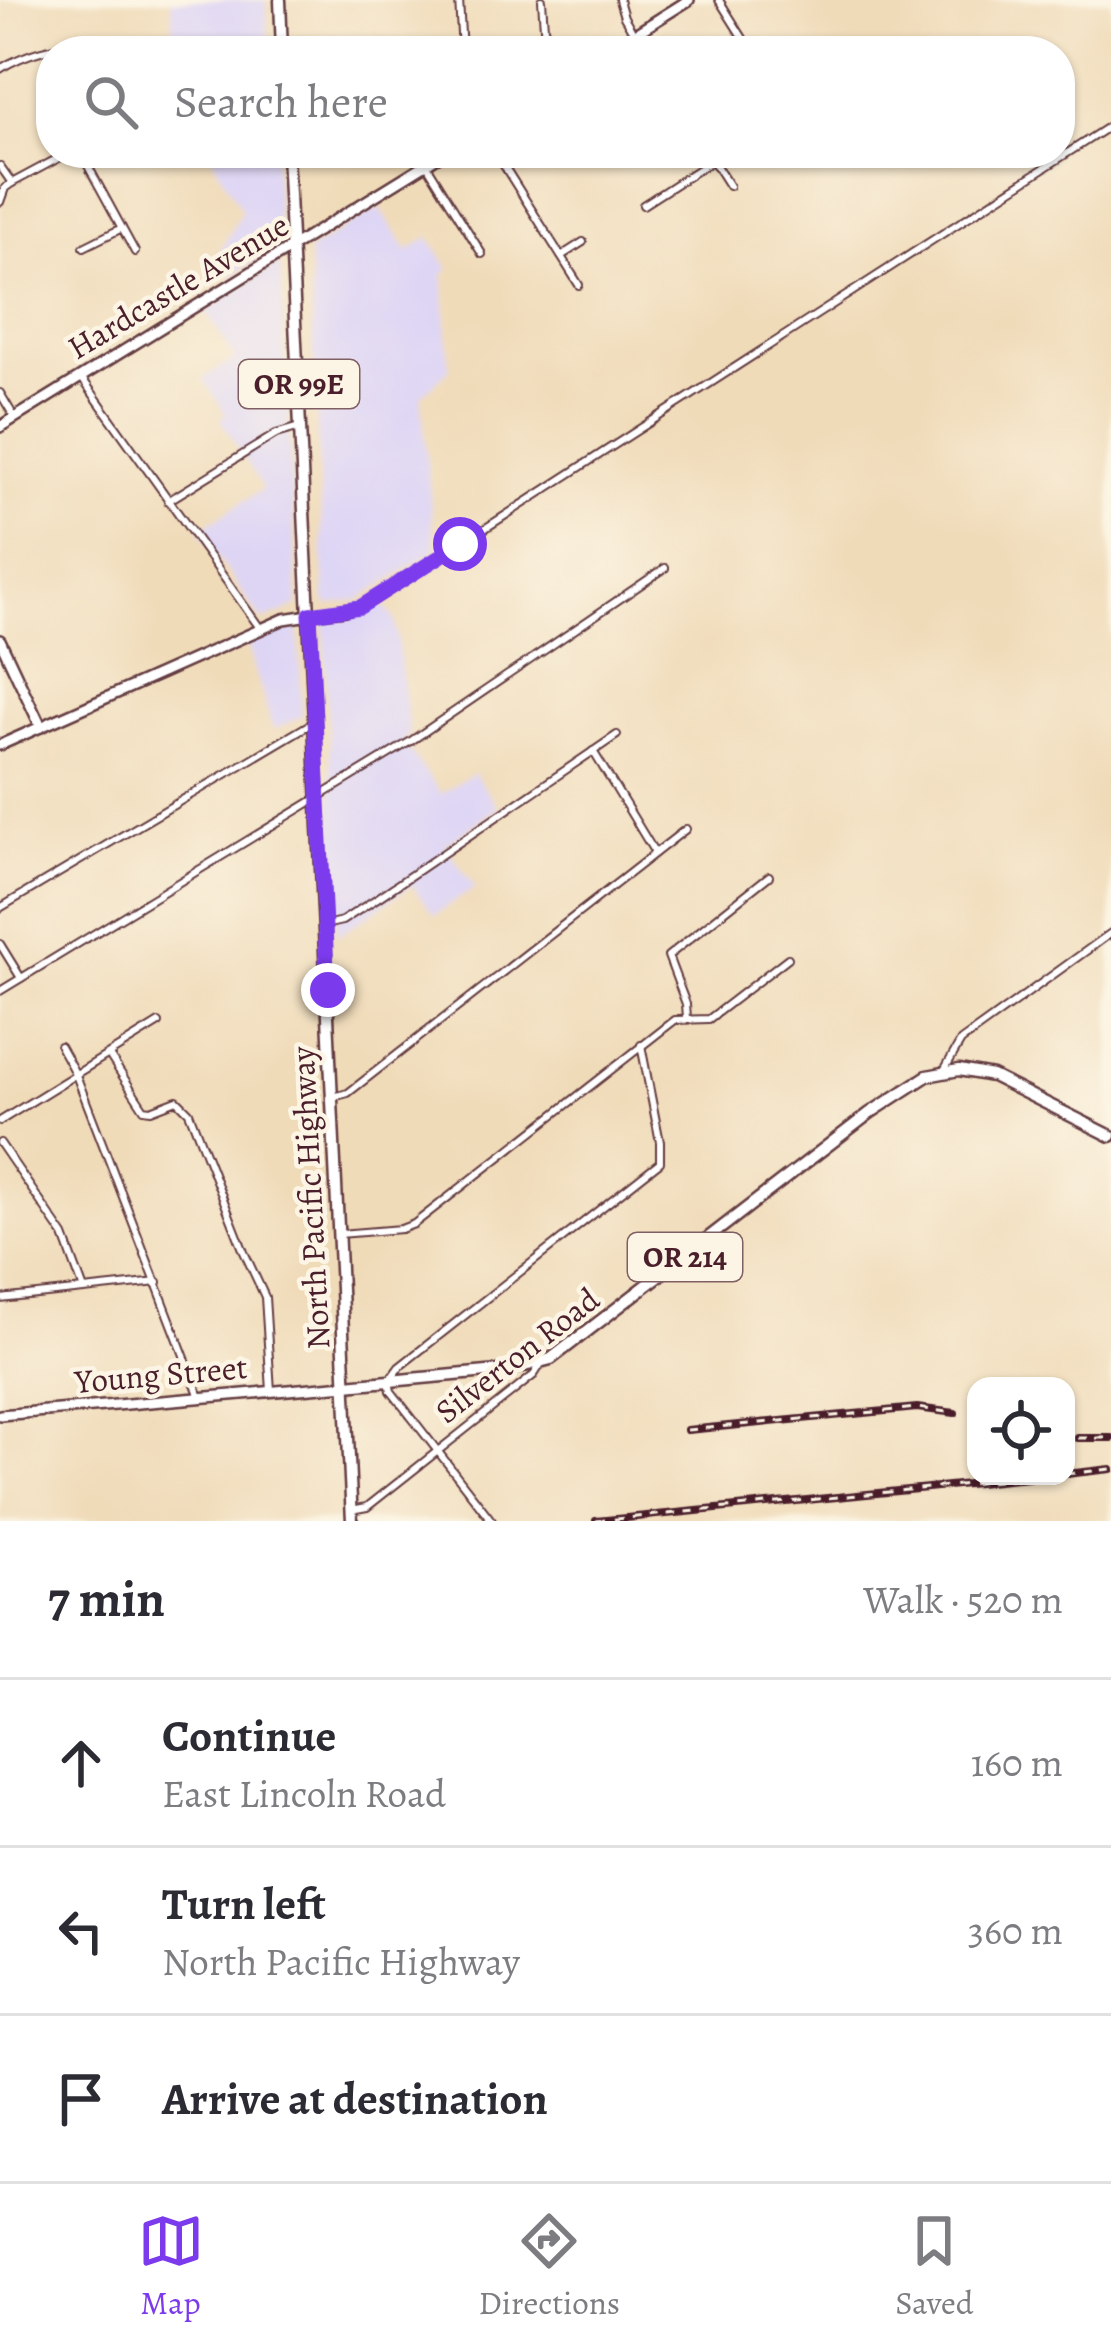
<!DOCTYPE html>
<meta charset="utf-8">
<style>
:root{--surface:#fff;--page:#f2f2f3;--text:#2b2b33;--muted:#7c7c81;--line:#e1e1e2;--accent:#7c3aed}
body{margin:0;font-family:Alegreya,serif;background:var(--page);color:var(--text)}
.controls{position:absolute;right:36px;bottom:36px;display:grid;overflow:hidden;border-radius:24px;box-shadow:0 3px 9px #0004}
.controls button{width:108px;height:108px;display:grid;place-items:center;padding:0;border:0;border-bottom:3px solid var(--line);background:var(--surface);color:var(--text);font:60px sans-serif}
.stop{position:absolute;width:36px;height:36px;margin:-27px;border:9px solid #7c3aed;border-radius:50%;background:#fff}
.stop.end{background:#7c3aed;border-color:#fff;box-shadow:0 3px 12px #0008}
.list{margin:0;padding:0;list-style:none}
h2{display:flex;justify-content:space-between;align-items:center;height:156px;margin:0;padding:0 48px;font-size:51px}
h2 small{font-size:39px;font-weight:400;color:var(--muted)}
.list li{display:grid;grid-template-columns:78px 1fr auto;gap:36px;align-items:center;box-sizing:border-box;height:168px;padding:0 48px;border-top:3px solid var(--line)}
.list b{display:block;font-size:45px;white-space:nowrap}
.list p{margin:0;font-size:39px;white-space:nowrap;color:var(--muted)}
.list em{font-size:39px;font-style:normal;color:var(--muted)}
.icon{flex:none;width:66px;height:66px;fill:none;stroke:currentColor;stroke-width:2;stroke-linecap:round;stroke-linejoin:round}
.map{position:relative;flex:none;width:1111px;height:1521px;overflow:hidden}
.search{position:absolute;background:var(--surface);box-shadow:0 3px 9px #0004;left:36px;right:36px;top:36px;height:132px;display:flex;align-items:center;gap:30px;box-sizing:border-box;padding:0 42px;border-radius:48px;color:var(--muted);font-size:45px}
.sheet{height:660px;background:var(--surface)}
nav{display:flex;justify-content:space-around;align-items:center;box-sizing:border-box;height:168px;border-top:3px solid var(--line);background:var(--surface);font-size:33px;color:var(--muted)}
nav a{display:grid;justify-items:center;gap:6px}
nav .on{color:var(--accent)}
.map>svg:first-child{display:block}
</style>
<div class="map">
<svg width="1111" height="1521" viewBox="0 0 1111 1521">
<rect width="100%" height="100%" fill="#fcf5e5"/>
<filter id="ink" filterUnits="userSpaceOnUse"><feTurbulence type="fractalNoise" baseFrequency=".00833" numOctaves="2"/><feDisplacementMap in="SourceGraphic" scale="24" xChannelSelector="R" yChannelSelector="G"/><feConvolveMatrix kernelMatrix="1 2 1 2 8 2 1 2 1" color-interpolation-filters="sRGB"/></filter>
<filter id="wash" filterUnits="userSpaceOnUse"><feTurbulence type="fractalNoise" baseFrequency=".004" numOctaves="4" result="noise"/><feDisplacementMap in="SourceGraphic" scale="48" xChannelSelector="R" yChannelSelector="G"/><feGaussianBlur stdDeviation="2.7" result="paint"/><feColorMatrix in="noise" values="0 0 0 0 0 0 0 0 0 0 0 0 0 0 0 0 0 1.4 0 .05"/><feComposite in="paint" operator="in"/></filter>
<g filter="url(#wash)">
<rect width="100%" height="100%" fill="#f0dbb9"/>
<g fill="#ded5f5">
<path d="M171,0H266L269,51H174Z"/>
<path d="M210,153H274L279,246L229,277L217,257L242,211Z"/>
<path d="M379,207L408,251L429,237L449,269L443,273L449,370L421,396L435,550L358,600L328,605L325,600L309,251Z"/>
<path d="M280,263L298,606L262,621L199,530L263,489L220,418L226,414L203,379L235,359L205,310Z"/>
<path d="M381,602L395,620L409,735L402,741L441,794L474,773L498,808L445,845L475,888L434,915L412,885L337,936L324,621L365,611Z"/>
<path d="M298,625L302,716L273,730L247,642L280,627Z"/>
</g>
</g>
<g filter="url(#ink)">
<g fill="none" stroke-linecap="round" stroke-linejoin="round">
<g stroke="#633b40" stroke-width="10">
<g id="street">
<path d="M459,0L462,51"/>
<path d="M542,0L544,28L555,51"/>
<path d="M619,0L624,17L644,51"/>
<path d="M719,0L751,51"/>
<path d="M269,51L282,50"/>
<path d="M0,69C52,35 127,42 187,51"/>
<path d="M81,153L135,252"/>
<path d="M492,153L501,161L579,285"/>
<path d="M563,153L565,156"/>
<path d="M708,153L729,186"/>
<path d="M427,165L482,254"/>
<path d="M0,166L12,183L5,188L0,202"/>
<path d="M12,183L68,153"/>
<path d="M643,205L713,160"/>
<path d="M84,247L122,228"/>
<path d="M561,256L583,242"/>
<path d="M81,377L260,628"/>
<path d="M0,393L15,418"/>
<path d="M168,501L276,434L300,427"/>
<path d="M310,615L345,612L371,602L1111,125"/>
<path d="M593,751L655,853"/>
<path d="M0,908L312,723"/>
<path d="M325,925L342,921L379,897L617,735"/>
<path d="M0,944L21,978"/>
<path d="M0,991L411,741L665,568"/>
<path d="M687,1018L686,1004L668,956L769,876"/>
<path d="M60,1046L76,1075L200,1397"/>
<path d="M109,1055L144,1109L151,1110L177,1100L189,1112L244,1252L265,1297L271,1391"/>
<path d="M943,1072L961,1041L1111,933"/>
<path d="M333,1097L348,1093L686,829"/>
<path d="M0,1121L159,1023"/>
<path d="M0,1143L64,1236L84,1290"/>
<path d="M339,1234L401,1229L414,1224L675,1020L709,1019L788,958"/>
<path d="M0,1299L158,1282"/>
<path d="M351,1510L367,1507L534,1375L541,1364"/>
<path d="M492,1521L391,1391L389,1381L399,1367L660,1162V1142L641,1045"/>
</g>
</g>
<g stroke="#633b40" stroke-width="14">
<g id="secondary">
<path d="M608,51L689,0"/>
<path d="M0,427L444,153"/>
<path d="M0,640L41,727"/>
<path d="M0,745L284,619L310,615"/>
<path d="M0,1415L346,1385"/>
</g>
</g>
<g stroke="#633b40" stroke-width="15">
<g id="primary">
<path d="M280,0L282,51"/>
<path d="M287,153L352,1521"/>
<path d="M346,1385L509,1370L551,1359L870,1113L927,1076L959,1070L992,1076L1111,1136"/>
</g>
</g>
<use href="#street" stroke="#fff" stroke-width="6"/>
<use href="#secondary" stroke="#fff" stroke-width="9"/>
<use href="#primary" stroke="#fff" stroke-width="10"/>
<g stroke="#4a1f2b" stroke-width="8">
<g id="rail">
<path d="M687,1430L917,1408L955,1413"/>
<path d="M1078,1438H1111"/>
<path d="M1066,1474L1111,1469"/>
<path d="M596,1521L1049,1476"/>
</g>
</g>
<use href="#rail" stroke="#fcf5e5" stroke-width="3" stroke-dasharray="9" stroke-linecap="butt"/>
</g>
</g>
<g fill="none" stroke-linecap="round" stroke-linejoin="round" filter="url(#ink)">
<path stroke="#7c3aed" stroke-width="15" d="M328,990L310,614L360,607L460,544"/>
</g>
<g text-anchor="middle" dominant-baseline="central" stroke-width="9" stroke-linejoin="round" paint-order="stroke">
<g fill="#fcf5e5" stroke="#7f5f63" stroke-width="3">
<rect x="239" y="360" width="120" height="48" rx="9"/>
<rect x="628" y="1233" width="114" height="48" rx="9"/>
</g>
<g font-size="30" font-weight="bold" fill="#4a1f2b">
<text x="299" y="384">OR 99E</text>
<text x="685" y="1257">OR 214</text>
</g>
<g font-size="33" fill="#4a1f2b" stroke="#fcf5e5">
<text transform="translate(178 286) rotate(-31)">Hardcastle Avenue</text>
<text transform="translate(310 1198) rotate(-93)">North Pacific Highway</text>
<text transform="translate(517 1355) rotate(-38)">Silverton Road</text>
<text transform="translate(161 1374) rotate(-5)">Young Street</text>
</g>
</g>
</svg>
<div class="controls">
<button><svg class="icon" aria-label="locate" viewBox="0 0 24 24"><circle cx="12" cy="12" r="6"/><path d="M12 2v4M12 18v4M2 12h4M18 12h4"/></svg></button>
</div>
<div class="stop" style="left:460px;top:544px"></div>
<div class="stop end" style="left:328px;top:990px"></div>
<div class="search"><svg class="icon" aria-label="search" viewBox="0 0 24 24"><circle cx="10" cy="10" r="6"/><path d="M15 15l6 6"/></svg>Search here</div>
</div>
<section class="sheet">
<h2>7 min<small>Walk · 520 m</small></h2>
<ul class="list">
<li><svg class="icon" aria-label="ahead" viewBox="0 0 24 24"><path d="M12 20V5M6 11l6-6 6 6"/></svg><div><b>Continue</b><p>East Lincoln Road</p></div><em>160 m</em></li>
<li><svg class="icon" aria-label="left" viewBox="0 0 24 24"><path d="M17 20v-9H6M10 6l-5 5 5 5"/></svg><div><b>Turn left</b><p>North Pacific Highway</p></div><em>360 m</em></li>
<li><svg class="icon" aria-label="arrive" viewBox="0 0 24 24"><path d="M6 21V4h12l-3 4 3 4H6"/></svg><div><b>Arrive at destination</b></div></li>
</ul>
</section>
<nav>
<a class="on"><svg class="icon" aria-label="map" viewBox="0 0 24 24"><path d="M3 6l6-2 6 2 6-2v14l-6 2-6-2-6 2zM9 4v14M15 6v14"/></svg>Map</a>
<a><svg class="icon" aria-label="directions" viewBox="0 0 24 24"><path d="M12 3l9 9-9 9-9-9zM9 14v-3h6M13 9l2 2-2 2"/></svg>Directions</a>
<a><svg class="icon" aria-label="saved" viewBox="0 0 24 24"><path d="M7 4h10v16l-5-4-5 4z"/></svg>Saved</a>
</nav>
